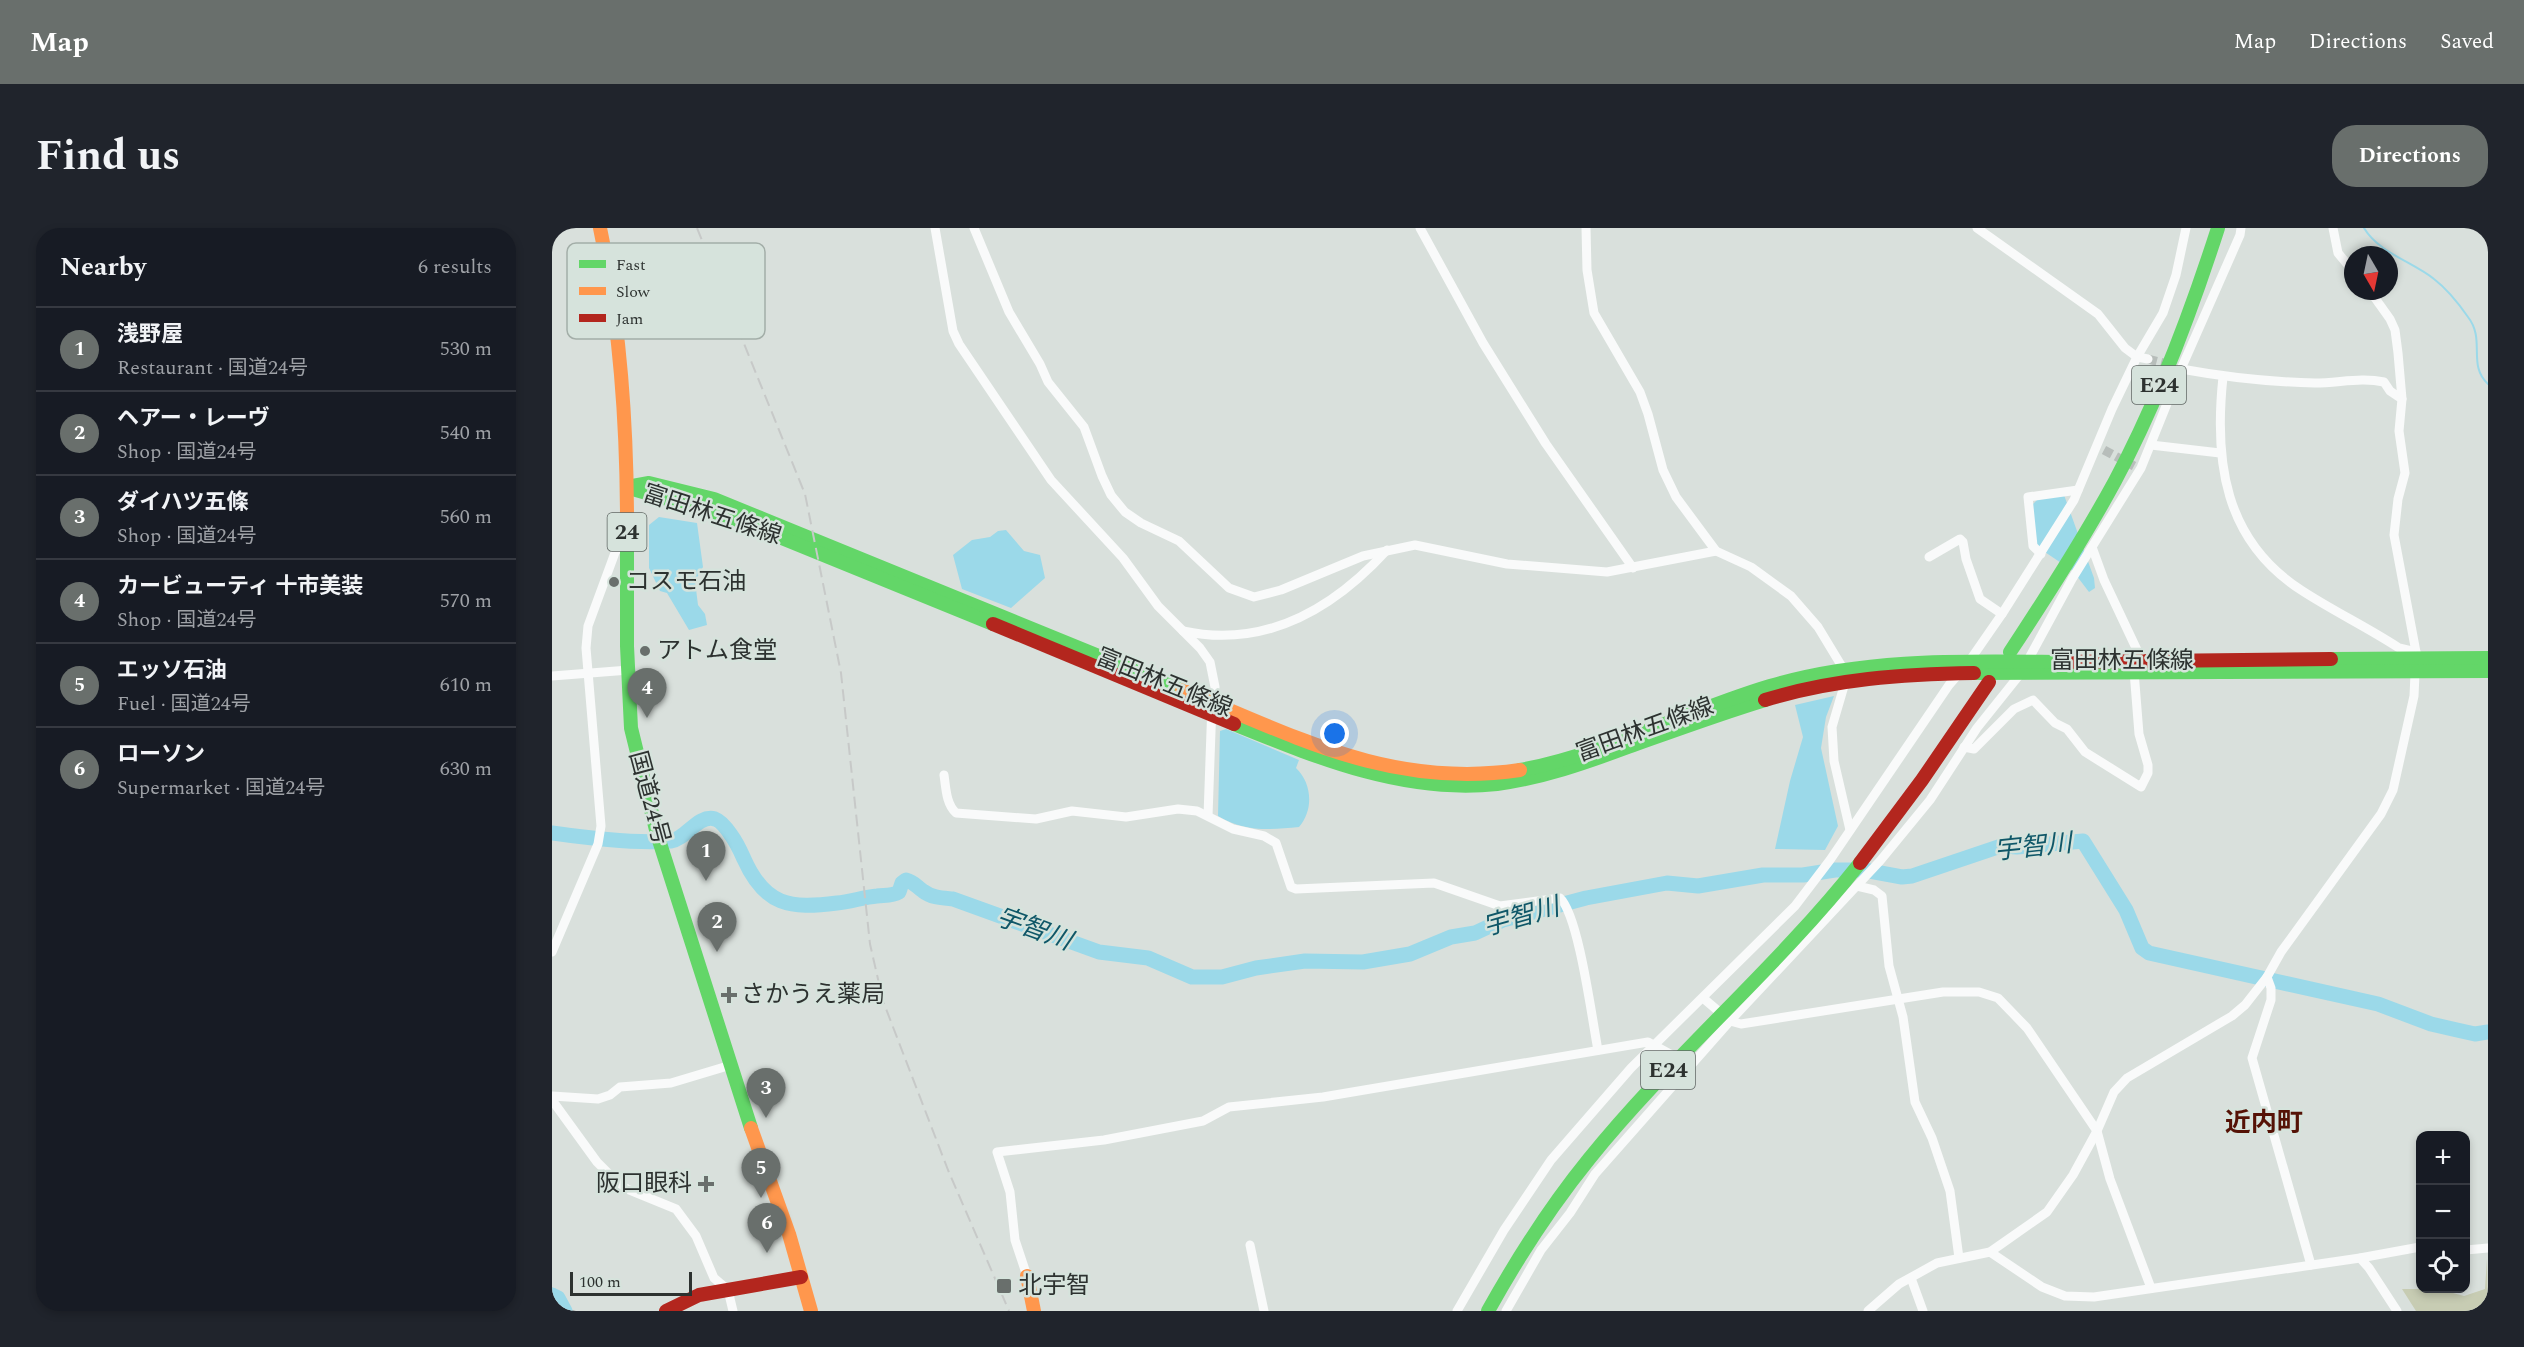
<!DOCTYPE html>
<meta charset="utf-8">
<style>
:root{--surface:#171b24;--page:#20242c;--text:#f1f3f6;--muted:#9ea1a6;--line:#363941;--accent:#696f6c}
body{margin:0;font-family:Spectral,"Noto Sans JP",serif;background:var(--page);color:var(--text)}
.controls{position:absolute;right:18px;bottom:18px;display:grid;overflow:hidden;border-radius:12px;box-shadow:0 3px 9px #0003}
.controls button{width:54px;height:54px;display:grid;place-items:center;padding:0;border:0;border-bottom:2px solid var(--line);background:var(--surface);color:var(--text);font:30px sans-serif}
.compass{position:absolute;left:1792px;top:18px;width:54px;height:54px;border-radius:50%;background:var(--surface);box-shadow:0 3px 9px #0003;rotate:171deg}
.scale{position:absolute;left:18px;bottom:15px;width:122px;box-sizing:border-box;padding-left:6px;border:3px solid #2d3230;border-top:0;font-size:16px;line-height:21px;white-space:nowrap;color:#2d3230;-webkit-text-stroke:4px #d6e3dc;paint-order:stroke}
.you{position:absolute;left:783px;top:506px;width:21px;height:21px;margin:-15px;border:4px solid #fff;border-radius:50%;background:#1a73e8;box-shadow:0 0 0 9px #1a73e833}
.badge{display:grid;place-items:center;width:39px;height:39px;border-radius:50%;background:var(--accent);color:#fff;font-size:20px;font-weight:700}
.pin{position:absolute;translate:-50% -50px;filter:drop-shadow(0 2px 3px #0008)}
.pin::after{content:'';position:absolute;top:32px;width:21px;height:18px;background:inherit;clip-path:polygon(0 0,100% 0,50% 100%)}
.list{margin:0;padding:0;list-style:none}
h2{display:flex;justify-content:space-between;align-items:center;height:78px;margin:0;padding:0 24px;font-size:26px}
h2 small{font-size:20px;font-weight:400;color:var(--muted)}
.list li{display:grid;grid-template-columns:39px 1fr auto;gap:18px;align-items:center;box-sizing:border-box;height:84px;padding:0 24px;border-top:2px solid var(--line)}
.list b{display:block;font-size:22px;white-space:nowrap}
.list p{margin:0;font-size:20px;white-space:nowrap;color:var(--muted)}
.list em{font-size:20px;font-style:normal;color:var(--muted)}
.icon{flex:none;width:33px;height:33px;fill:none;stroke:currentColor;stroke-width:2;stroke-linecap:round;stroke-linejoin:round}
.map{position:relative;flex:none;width:1936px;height:1083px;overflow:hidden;border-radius:24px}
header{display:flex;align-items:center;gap:36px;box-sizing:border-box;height:84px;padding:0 30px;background:var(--accent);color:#fff}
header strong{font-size:28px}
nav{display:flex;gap:33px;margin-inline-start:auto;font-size:21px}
.intro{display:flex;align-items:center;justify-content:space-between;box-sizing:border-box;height:144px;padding:0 36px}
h1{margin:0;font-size:42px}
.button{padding:15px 27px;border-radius:24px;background:var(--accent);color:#fff;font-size:21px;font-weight:700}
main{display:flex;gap:36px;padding:0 36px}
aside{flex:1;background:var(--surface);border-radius:24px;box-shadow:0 3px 9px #0003}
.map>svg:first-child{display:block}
</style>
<header>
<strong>Map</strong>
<nav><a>Map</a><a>Directions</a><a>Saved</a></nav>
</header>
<div class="intro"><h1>Find us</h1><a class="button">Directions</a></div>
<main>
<aside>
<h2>Nearby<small>6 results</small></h2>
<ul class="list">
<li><span class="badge">1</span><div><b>浅野屋</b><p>Restaurant · 国道24号</p></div><em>530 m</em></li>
<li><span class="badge">2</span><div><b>ヘアー・レーヴ</b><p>Shop · 国道24号</p></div><em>540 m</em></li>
<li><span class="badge">3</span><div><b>ダイハツ五條</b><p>Shop · 国道24号</p></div><em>560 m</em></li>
<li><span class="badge">4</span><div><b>カービューティ 十市美装</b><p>Shop · 国道24号</p></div><em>570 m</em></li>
<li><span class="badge">5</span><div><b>エッソ石油</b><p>Fuel · 国道24号</p></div><em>610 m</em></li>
<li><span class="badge">6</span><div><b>ローソン</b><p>Supermarket · 国道24号</p></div><em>630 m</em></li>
</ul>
</aside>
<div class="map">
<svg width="1936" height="1083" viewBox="0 0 1936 1083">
<rect width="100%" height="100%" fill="#d9e0dc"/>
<path fill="#c7ccb3" d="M1935,1030L1936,1083H1864L1850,1061H1886L1912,1068L1933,1061Z"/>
<g fill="#9bd9e9">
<path d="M1512,267L1542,350L1543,360L1537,364L1521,343L1484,318L1480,277L1486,271Z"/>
<path d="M107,289L145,295L151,339L143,353L146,377L153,386L155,397L137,402L115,365L108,363L97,340V297Z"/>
<path d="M454,302L472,323L488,327L493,350L459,380L410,361L401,327L420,312L438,309L446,303Z"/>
<path d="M1282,468L1274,489L1269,520L1286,598L1273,622L1223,621L1238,553L1251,509L1243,477Z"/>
<path d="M674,501L747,532L744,540C760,555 762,582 747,599C717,602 692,604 666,588L668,503Z"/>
</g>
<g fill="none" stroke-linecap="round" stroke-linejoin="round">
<path stroke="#9bd9e9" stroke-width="2" d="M1812,0C1827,25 1861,34 1882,51C1895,61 1907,76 1916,89C1934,112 1915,137 1936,156"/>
<g stroke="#9bd9e9" stroke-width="15">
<path d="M0,605C35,610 84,616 119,613C134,611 146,586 163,591C169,593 175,601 179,607C185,615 188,622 192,631C213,678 238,681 285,675C298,674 312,669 325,668C333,667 340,668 347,664L350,655L354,652C362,654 364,658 371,663C380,670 391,670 401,671L547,724L596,730L640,749H670L704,740L753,733L811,734L858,726L899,709L923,705L951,692L1034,670L1115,655L1146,658L1211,647H1251L1283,642H1312L1350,649L1360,648L1449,618L1465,619L1531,613L1574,682L1590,720L1597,725L1826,776L1879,796L1905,802L1923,806L1936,804"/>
<path d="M0,1067L6,1070L13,1083"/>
</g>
<g stroke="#b7bdba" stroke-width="9" stroke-dasharray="9 4.5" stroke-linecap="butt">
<path d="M1596,131L1619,137"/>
<path d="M1552,222L1582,238"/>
</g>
<g stroke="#f9fafa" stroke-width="9">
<path d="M383,0L401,103L407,116L499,252L571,330L606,378L648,420L658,434L663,459L660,475L656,588"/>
<path d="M422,0L457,84L488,136L496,154L532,199L550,248L559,267L573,284L589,295L627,313L677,360L702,369L729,362L811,328L863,317L955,336L1055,344L1164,323"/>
<path d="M868,0L931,115L994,216L1081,340"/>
<path d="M1034,0L1035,42L1042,85L1088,164L1096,186L1111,242L1124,269L1164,323L1199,339L1239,368L1266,399L1289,437L1292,458L1280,499L1282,533L1298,602"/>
<path d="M1425,0L1546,86L1573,120L1585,129L1596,131"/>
<path d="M1781,0L1786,25L1801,43"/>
<path d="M1629,141C1673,149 1718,154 1763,155C1787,155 1809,149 1832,154L1838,163L1850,171"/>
<path d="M1671,149C1662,233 1672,312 1749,362C1781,383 1815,399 1847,420L1864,424"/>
<path d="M1599,217L1668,225"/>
<path d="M1489,326L1481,318L1476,269L1526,262"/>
<path d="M1377,329L1408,311L1411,314L1414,331L1428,371L1450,386"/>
<path d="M631,403C714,421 781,381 835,322"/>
<path d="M0,448L77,442"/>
<path d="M1412,519L1422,521L1462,481L1481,472L1503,495L1515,501L1533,524L1589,559L1596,545V537L1587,506L1582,443L1585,422L1552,352L1540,319"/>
<path d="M392,547C394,560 394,576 404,585L484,591L520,583L574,589L626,581L645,583L681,601L712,608L724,615L739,659L744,661L882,655L948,678L1008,670C1027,688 1040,792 1046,822"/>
<path d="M1305,658L1322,662L1330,668L1337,738L1351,789L1363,874L1380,910L1398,963L1407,1030"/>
<path d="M0,724L46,616L49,598L34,420L36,398L64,322L75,319"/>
<path d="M1715,749L1719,760V772L1700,830L1759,1037"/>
<path d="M1151,770L1178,793L1189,796L1391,764H1427L1446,770L1475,800L1545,903L1558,951L1599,1060"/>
<path d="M0,868L46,871L58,867L68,859L119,855L179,837"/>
<path d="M0,872L45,934L63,952L75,961L124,981L144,1008L162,1050L176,1062L181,1083"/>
<path d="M698,1017L712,1083"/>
<path d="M1914,1022L1936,1020"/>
<path d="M1438,1024L1490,1059L1513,1068L1542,1069L1808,1030L1868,1019"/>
<path d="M1808,1030L1817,1040L1845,1083"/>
<path d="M475,1048L463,1012L458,964L445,924L552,912L651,893L677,879L771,869L1096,814L1129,832"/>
<path d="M1359,1050L1371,1083"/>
<path d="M905,1083L952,1002L999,932L1079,840L1243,678L1278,632L1397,457L1416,435L1450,386L1522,272L1560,181L1585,129L1611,85L1624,47L1634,0"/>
<path d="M954,1083L989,1022L1018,985L1043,946L1178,793L1328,633L1378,572L1425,500L1469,445L1520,351L1589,240L1629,141L1688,7L1689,0"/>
<path d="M1316,1083L1347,1056L1385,1035L1438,1024L1495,984L1521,947L1545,903L1562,864L1575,850L1680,788L1693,777L1715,749L1729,724L1829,586L1841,562L1862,468L1864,424L1842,307L1846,271L1853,245L1847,203L1850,171L1846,125L1843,102L1838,91L1818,63"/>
</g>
<g stroke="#63d668" stroke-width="14">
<path d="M75,259L97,255L162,271L630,462"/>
<path d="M77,260L178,289L441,396"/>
<path d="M75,294V418L79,500L105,606L199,900"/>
<path d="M1458,424C1495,368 1531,312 1563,253C1606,173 1638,87 1666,0"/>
<path d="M1779,431L1936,430"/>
<path d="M1422,445L1936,443"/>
<path d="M682,496C766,530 852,566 945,556C990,550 1033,535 1076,519C1121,503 1167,486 1213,472"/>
<path d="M968,542C1054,526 1134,483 1218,458C1312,430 1410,433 1507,434"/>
<path d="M936,1083C966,1029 998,979 1037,931C1121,827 1225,740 1308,635"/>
</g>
<g stroke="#ff974d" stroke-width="14">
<path d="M48,0C68,96 75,196 75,294"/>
<path d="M630,462C744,509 840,561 968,542"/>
<path d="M199,900L237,1006L259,1083"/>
<path d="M475,1048L482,1083"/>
</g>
<g stroke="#b3261e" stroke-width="14">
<path d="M441,396L682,496"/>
<path d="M1507,434L1779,431"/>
<path d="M1213,472C1281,451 1351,446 1422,445"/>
<path d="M1308,635L1370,552L1437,454"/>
<path d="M114,1083L147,1067L249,1049"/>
</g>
<path stroke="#c7c9c8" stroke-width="2" stroke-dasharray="12 6" stroke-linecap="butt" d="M145,0L253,266L289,445L318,716L331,773L396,942L457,1083"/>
</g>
<g fill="#696f6c" stroke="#d6e3dc" stroke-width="2">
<circle cx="62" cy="354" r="6"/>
<circle cx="93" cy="423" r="6"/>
<path d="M174 758h6v6h6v6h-6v6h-6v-6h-6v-6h6z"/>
<path d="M151 947h6v6h6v6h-6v6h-6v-6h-6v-6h6z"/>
<rect x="444" y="1050" width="16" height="16" rx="3"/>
</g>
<g text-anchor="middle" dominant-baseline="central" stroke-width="5" stroke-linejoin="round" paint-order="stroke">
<g fill="#d6e3dc" stroke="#606764" stroke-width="1.5">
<rect x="1580" y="138" width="54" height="38" rx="4.5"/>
<rect x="55.5" y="285" width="39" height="38" rx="4.5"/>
<rect x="1089" y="823" width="54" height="38" rx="4.5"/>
</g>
<g font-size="22" font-weight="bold" fill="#2d3230">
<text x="1607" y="157">E24</text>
<text x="75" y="304">24</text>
<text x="1116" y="842">E24</text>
</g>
<g font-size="24" fill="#2d3230" stroke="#d6e3dc">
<text transform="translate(160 287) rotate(18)">富田林五條線</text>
<text x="1570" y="433">富田林五條線</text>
<text transform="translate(612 455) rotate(22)">富田林五條線</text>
<text transform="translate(1093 502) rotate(-20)">富田林五條線</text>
<text transform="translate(97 570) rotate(75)">国道24号</text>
</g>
<g font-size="24" fill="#2d3230" stroke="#d6e3dc" text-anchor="start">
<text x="74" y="354">コスモ石油</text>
<text x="105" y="423">アトム食堂</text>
<text x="189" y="767">さかうえ薬局</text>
<text x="140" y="956" text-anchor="end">阪口眼科</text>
<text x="466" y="1058">北宇智</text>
</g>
<g font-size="26" font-style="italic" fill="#0f5768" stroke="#d6e3dc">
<text transform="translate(1481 619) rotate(-6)">宇智川</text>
<text transform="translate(969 689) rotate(-16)">宇智川</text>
<text transform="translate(482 701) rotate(20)">宇智川</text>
</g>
<g font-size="26" font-weight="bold" fill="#551206" stroke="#d6e3dc">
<text x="1712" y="895">近内町</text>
</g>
</g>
<rect x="15" y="15" width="198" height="96" rx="9" fill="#d6e3dc" stroke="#a3aea8" stroke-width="1.5"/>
<rect x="27" y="32" width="27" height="8" fill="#63d668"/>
<rect x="27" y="59" width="27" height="8" fill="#ff974d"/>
<rect x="27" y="86" width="27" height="8" fill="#b3261e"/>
<g font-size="16" fill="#2d3230">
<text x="64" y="42">Fast</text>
<text x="64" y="69">Slow</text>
<text x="64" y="96">Jam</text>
</g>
</svg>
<div class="controls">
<button>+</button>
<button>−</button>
<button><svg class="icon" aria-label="locate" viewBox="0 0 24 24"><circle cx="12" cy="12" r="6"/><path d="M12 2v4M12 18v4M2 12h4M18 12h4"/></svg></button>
</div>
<svg class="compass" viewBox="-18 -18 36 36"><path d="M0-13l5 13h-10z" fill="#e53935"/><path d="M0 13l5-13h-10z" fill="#9ea1a6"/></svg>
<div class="scale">100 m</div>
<div class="you"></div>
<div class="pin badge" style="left:154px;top:653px">1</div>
<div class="pin badge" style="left:165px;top:724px">2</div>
<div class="pin badge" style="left:214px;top:890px">3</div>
<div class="pin badge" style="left:95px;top:490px">4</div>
<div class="pin badge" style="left:209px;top:970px">5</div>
<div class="pin badge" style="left:215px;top:1025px">6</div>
</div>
</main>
